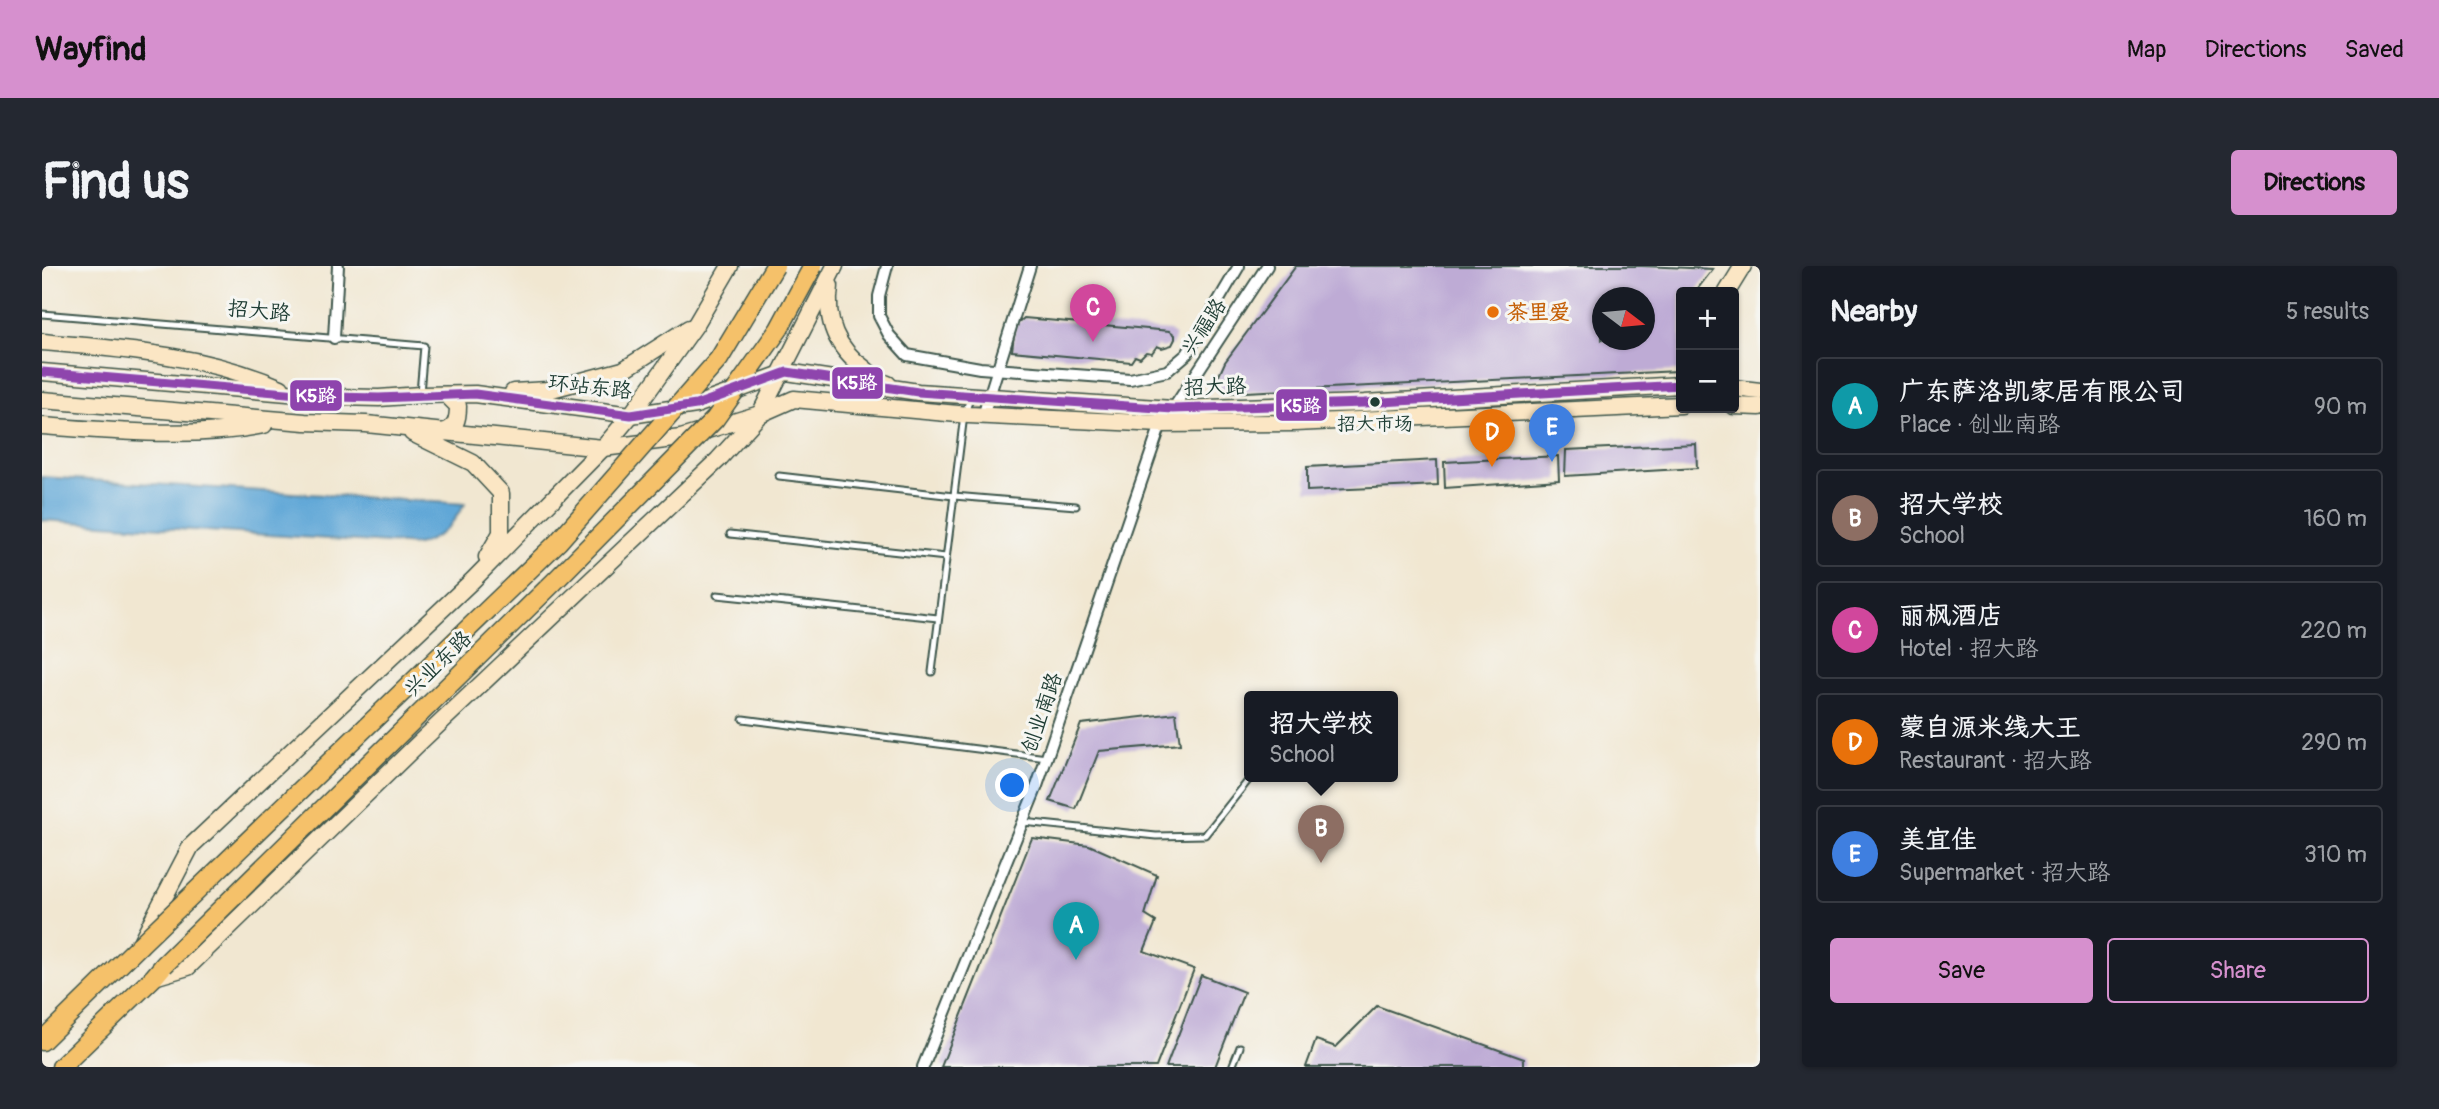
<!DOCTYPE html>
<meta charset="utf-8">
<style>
:root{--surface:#171b24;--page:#242831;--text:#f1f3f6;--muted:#9ea1a6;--line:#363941;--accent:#d690ce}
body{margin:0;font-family:Pangolin,"LXGW WenKai TC",sans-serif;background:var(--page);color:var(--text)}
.controls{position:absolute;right:21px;top:21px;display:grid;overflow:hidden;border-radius:7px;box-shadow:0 2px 5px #0004}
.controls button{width:63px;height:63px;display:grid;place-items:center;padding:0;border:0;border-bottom:2px solid var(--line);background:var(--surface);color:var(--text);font:35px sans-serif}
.compass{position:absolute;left:1550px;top:21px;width:63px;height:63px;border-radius:50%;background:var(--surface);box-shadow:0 2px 5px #0004;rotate:106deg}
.you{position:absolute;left:971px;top:520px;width:24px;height:24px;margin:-18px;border:5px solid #fff;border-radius:50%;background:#1a73e8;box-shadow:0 0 0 10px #1a73e833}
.badge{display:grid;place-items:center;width:46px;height:46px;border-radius:50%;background:var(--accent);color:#fff;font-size:23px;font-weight:700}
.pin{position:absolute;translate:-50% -58px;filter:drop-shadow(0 2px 4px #0008)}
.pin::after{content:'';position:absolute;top:37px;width:24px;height:21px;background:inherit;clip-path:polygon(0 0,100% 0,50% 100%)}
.popup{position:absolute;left:1202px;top:425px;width:154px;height:91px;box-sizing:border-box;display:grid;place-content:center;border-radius:7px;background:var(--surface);filter:drop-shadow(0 2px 5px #0005);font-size:23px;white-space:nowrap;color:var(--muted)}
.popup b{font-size:26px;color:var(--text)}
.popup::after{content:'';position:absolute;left:50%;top:100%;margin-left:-14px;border:14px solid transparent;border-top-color:var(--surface)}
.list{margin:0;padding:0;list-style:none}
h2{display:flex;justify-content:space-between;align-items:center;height:91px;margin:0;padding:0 28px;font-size:30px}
h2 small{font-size:23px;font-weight:400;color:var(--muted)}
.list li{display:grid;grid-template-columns:46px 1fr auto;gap:21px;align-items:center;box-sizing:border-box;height:98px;margin:0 14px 14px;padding:0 14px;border:2px solid var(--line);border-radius:7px}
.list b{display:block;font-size:26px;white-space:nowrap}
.list p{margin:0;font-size:23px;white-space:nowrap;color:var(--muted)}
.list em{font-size:23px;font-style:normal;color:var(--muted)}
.actions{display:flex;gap:14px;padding:21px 28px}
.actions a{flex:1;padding:16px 0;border:2px solid var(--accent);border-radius:7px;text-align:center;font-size:24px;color:var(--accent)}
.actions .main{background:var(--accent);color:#111}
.map{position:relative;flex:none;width:1718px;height:801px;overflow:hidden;border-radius:7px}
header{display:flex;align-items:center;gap:42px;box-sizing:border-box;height:98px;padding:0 35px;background:var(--accent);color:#111}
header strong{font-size:33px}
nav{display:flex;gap:38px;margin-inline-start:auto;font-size:24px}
.intro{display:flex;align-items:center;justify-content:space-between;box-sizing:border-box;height:168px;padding:0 42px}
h1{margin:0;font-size:49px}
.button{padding:18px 32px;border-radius:7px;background:var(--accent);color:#111;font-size:24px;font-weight:700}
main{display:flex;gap:42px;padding:0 42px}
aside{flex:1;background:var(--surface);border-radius:7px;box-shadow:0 2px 5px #0004}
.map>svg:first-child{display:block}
</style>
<header>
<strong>Wayfind</strong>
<nav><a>Map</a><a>Directions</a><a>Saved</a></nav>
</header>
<div class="intro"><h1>Find us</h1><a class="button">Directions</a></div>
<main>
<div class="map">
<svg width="1718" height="801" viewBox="0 0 1718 801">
<rect width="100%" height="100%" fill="#f6f6f2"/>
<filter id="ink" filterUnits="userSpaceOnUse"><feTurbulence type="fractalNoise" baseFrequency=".0143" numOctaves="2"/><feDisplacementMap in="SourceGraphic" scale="14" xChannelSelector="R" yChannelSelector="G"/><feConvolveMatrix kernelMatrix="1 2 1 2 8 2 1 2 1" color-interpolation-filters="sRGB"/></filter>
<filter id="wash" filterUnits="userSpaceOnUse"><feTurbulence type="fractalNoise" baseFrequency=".00686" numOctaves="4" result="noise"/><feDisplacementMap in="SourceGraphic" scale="28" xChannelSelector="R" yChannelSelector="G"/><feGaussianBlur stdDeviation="1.57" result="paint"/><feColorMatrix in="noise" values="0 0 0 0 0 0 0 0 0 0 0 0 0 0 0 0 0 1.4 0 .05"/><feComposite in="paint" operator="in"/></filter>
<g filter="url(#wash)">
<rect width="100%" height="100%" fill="#f1e7d1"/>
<path fill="#60a7d7" stroke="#407286" stroke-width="2" d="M0,211L423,238C409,260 401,270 376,279L0,254Z"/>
<g id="blocks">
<g fill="#beabd5" fill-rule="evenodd">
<path d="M1254,0H1600L1671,3L1653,26H1639V71L1636,105L1184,127L1174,116L1183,96ZM1560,32H1602V74H1560Z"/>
<path d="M982,52L1128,65L1133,69V73L1130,79L1120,82L1115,80L1110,87L1104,86L1098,92L1093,90L1089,96L970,85L973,60Z"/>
<path d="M1654,178L1655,202L1523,210L1524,184Z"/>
<path d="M1516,190L1517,214L1403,222L1402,196Z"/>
<path d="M1395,194L1396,219L1265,225V201Z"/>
<path d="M1134,447L1138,478L1057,485L1034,543L1008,535L1039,458Z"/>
<path d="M990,572L1047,579L1115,609L1103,649L1114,656L1102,685L1152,703L1114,801H899Z"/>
<path d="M1159,709L1202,726L1173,801H1124Z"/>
<path d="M1335,740L1482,793V801H1264L1274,774L1294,781Z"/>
</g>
</g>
</g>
<g filter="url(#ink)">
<use href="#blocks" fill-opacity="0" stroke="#3e564c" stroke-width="2"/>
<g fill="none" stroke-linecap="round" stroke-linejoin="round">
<g stroke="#3e564c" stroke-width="9">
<g id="lane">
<path d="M0,48L382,80L378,127"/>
<path d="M737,210L912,230L1034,240"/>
<path d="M688,268L904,291"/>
<path d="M675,329L896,352"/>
<path d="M890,406L922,149L928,133"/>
<path d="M701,453L1005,492"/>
<path d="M981,556L1114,570L1163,569L1209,511"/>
<path d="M1190,801L1198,781"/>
</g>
</g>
<g stroke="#3e564c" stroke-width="14">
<g id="street">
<path d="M845,0L837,30V50L847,69L865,89L938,102L1088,113L1125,105L1145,88L1197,0"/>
<path d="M292,72L296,0"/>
<path d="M941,150L988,0"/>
<path d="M881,801L995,520L1119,158L1131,143L1225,0"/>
</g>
</g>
<g stroke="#3e564c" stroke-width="19">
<g id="secondary">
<path d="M788,20C783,55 794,82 823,103C830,109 837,116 846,118"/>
<path d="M1685,26L1701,0"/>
<path d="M0,76C81,83 164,89 239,122"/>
<path d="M0,106L292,131L337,132L378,129L433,128L589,149L654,139L745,106L876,126L1131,143L1322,137L1639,119"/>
<path d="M1692,122L1718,125"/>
<path d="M471,126L506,124L581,104L647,62"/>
<path d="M0,134L263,156L324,158L561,182L639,172L718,148L752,133L927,149L1119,158L1253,157L1639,139"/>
<path d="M1692,140L1718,141"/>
<path d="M0,160C73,165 150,173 222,159"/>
<path d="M401,166C414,163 416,153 416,140L405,129"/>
<path d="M370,167L431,197L459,227V267L445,291"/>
<path d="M100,674L149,580L431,314L561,182L589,149L654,58L688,0"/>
<path d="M112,711L146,701L377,477L676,194L718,148L793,0"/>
</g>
</g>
<g stroke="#3e564c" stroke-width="21">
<g id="primary">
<path d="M0,775L98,679"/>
<path d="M19,801L112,711L122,699"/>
</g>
</g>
<use href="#lane" stroke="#fff" stroke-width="5"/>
<use href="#street" stroke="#fff" stroke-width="10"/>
<use href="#secondary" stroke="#fbe6c4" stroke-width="16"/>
<use href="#primary" stroke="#f5c16b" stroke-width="18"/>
<g stroke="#3e564c" stroke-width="21" stroke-linecap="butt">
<g id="primary-bridge">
<path d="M98,679L516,276L677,93L733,0"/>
<path d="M122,699L512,316L673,153L737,63L771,0"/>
</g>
</g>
<use href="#primary-bridge" stroke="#f5c16b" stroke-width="18"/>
<g stroke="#f6f6f2" stroke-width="14">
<path id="bus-1" d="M0,106L292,131L337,132L433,128L589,149L654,139L745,106L876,126L1131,143L1322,137L1639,119"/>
</g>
<use href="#bus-1" stroke="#8e44ad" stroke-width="9"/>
</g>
</g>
<circle fill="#e8710a" stroke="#f6f6f2" stroke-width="2.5" cx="1451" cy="46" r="7"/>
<circle fill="#1f3d34" stroke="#f6f6f2" stroke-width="2.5" cx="1333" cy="136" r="6"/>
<g text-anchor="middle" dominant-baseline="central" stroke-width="6" stroke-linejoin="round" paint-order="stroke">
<g font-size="19" fill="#1f3d34" stroke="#f6f6f2">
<text x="1333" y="158">招大市场</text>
</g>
<g font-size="21" fill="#1f3d34" stroke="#f6f6f2">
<text transform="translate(217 45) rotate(5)">招大路</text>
<text transform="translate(1162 61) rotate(-57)">兴福路</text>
<text transform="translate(548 121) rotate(6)">环站东路</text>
<text transform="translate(1173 121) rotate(-2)">招大路</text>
<text transform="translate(396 398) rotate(-44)">兴业东路</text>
<text transform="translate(1000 447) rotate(-71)">创业南路</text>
</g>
<g font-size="21" font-weight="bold" fill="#c56008" stroke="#f6f6f2" text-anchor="start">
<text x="1465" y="46">茶里爱</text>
</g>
</g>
<g stroke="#f6f6f2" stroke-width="2.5">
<rect x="789" y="100" width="53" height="34" rx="7" fill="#8e44ad"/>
<rect x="247" y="113" width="54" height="33" rx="7" fill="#8e44ad"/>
<rect x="1233" y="122" width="53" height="34" rx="7" fill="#8e44ad"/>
</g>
<g font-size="19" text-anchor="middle" font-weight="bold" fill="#fff">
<text x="815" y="123">K5路</text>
<text x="274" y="136">K5路</text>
<text x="1259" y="146">K5路</text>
</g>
</svg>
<div class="controls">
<button>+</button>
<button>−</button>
</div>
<svg class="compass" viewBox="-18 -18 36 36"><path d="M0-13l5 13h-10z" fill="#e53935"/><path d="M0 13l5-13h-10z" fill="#9ea1a6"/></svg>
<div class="you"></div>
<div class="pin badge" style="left:1034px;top:694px;background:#0f9aa8">A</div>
<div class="pin badge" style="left:1279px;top:597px;background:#8d6e63">B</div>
<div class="popup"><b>招大学校</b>School</div>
<div class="pin badge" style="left:1051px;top:76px;background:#d1479c">C</div>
<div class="pin badge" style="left:1450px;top:201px;background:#e8710a">D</div>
<div class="pin badge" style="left:1510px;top:196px;background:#3f7fe0">E</div>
</div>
<aside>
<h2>Nearby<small>5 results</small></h2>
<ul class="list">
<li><span class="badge" style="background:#0f9aa8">A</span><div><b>广东萨洛凯家居有限公司</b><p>Place · 创业南路</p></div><em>90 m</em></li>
<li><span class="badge" style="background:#8d6e63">B</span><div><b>招大学校</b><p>School</p></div><em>160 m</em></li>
<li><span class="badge" style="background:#d1479c">C</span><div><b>丽枫酒店</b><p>Hotel · 招大路</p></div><em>220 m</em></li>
<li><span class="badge" style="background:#e8710a">D</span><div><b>蒙自源米线大王</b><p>Restaurant · 招大路</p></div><em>290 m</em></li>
<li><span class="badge" style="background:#3f7fe0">E</span><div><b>美宜佳</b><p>Supermarket · 招大路</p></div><em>310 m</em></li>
</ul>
<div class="actions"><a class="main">Save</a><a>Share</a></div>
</aside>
</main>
